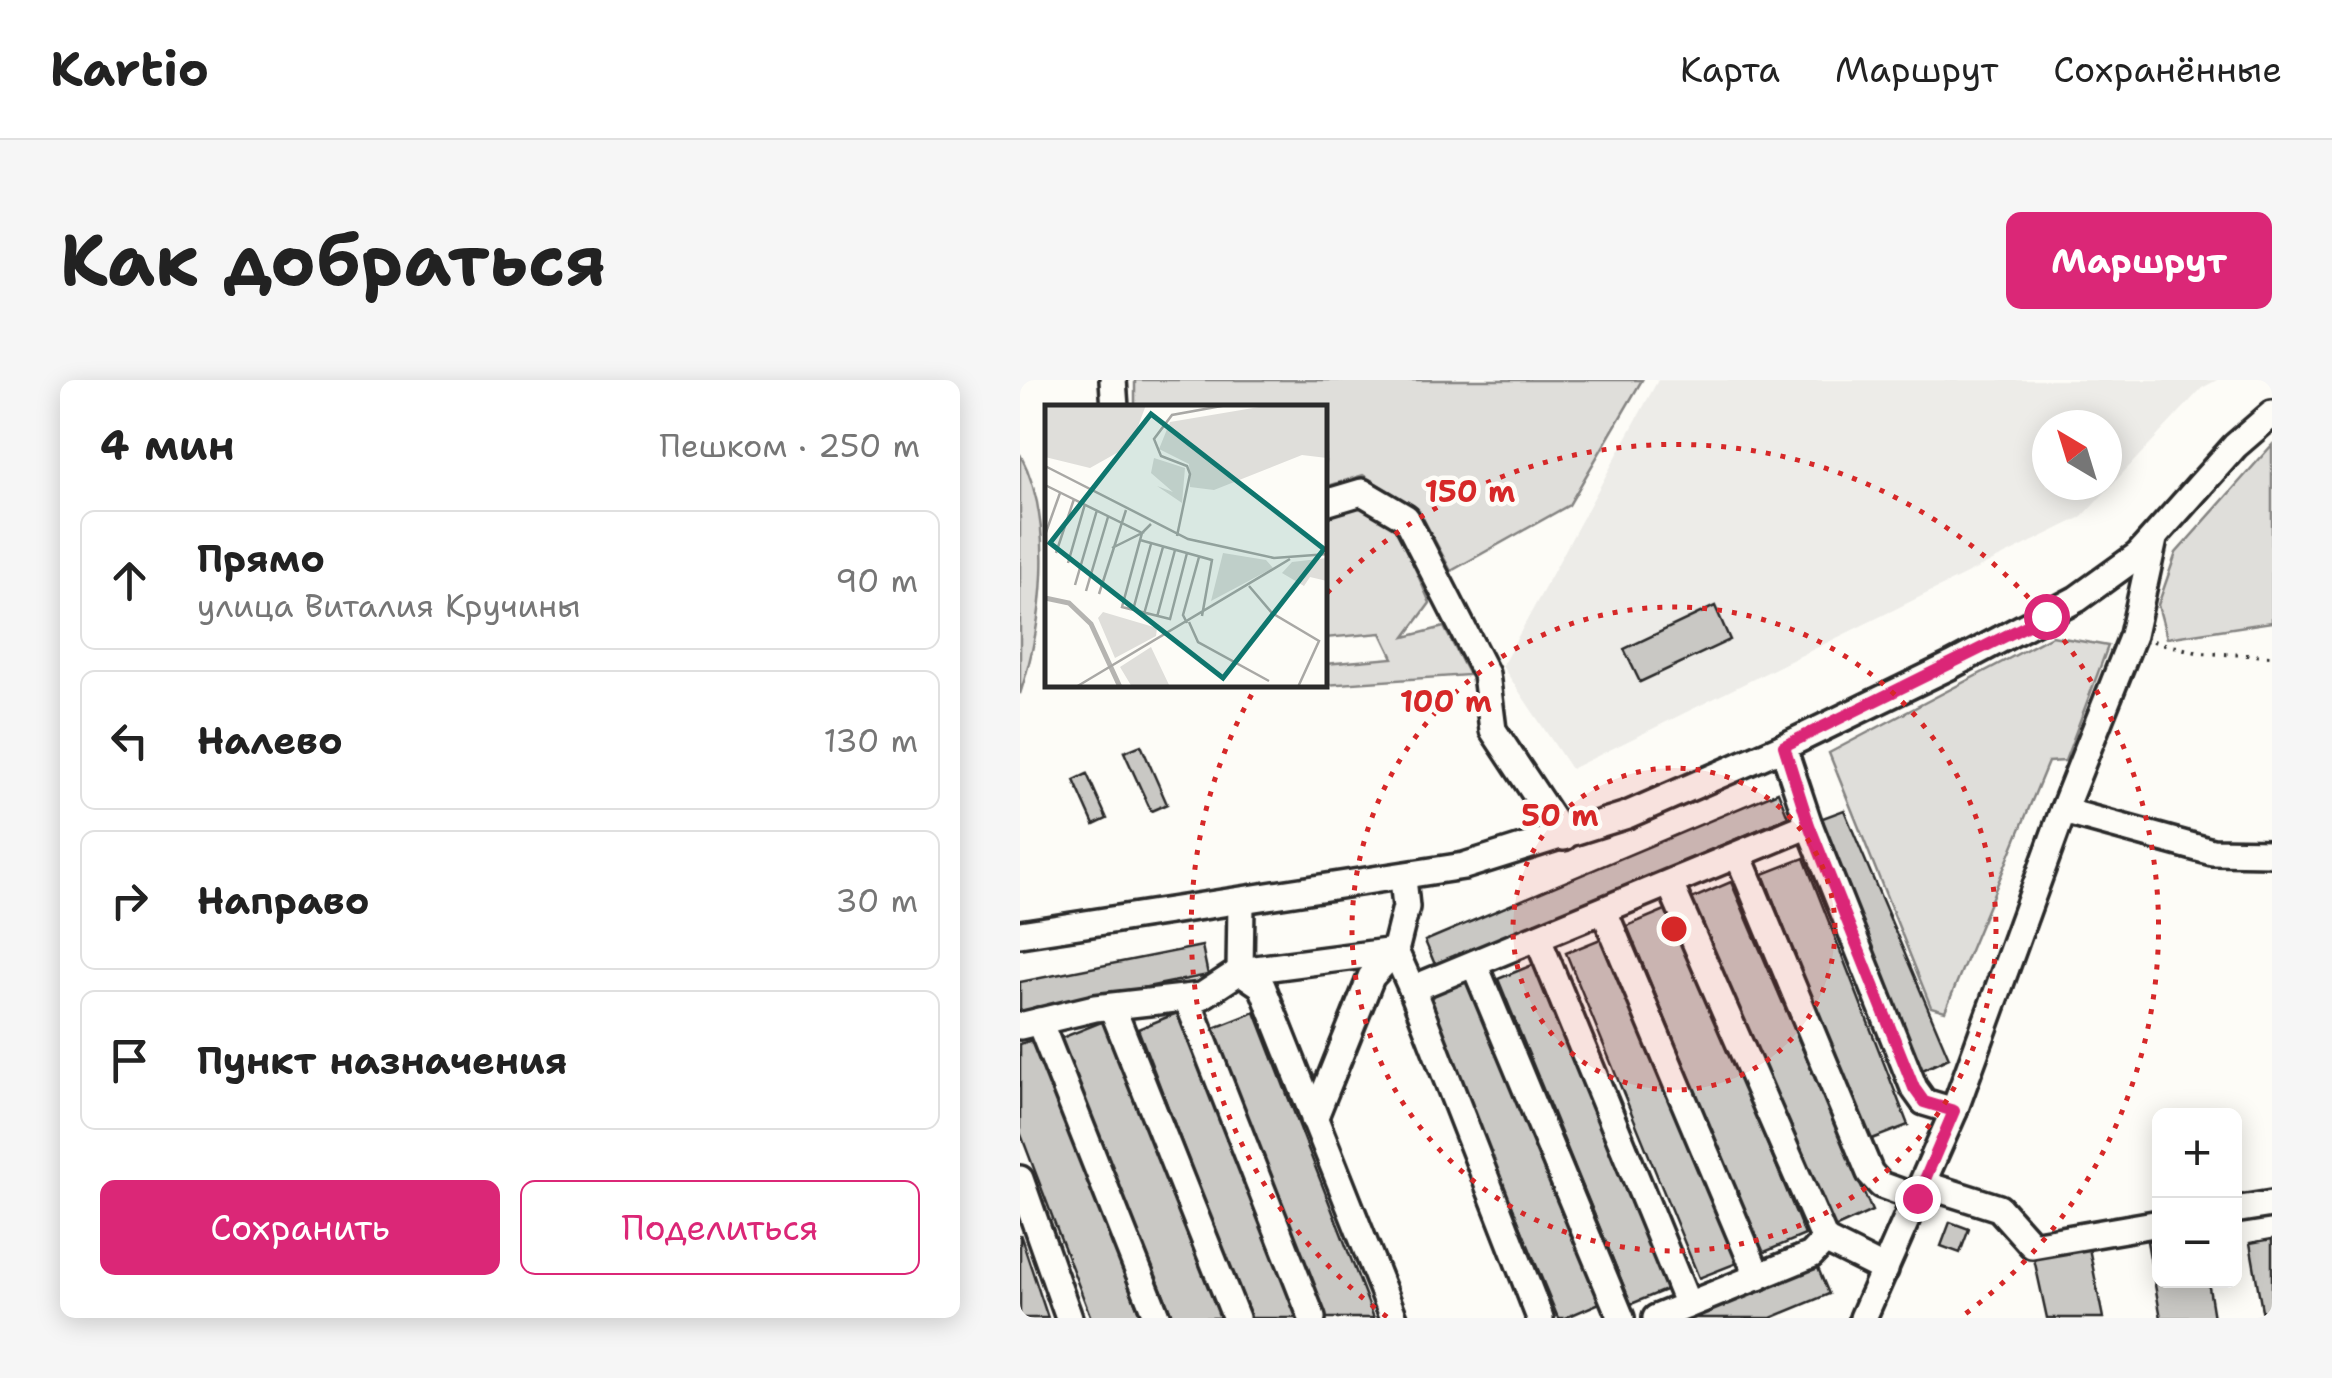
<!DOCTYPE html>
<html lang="ru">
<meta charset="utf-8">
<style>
:root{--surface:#fff;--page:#f6f6f6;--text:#222;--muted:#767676;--line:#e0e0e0;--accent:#db2777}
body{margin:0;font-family:"Shantell Sans",sans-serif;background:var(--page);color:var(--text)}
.controls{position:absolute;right:30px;bottom:30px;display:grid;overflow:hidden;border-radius:15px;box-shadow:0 5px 25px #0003}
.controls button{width:90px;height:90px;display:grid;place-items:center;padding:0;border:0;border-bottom:2px solid var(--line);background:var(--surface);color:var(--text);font:50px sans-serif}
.compass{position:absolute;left:1012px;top:30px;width:90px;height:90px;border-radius:50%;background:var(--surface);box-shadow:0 5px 25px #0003;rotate:322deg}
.stop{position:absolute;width:30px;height:30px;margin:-22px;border:8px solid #db2777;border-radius:50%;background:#fff}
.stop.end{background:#db2777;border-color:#fff;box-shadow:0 2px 10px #0008}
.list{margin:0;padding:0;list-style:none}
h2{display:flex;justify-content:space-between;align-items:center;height:130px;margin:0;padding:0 40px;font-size:42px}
h2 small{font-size:32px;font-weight:400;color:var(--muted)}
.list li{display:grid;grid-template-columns:65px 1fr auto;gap:30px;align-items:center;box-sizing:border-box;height:140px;margin:0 20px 20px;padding:0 20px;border:2px solid var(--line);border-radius:15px}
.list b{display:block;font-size:38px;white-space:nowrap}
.list p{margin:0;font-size:32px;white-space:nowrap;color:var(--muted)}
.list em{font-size:32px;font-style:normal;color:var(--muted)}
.actions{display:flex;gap:20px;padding:30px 40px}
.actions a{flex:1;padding:22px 0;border:2px solid var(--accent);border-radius:15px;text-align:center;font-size:35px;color:var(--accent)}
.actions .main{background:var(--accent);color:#fff}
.icon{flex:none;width:55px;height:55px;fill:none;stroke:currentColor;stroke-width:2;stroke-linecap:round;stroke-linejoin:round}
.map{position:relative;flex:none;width:1252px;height:938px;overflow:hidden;border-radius:15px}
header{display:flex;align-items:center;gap:60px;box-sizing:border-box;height:140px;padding:0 50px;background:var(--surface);border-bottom:2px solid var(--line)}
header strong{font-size:48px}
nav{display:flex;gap:55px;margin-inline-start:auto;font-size:35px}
.intro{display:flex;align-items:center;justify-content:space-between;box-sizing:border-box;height:240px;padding:0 60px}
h1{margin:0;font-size:70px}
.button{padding:25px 45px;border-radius:15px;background:var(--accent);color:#fff;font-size:35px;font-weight:700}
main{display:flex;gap:60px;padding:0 60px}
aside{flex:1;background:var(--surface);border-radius:15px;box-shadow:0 5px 25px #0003}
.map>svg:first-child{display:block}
</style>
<header>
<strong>Kartio</strong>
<nav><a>Карта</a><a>Маршрут</a><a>Сохранённые</a></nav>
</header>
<div class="intro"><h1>Как добраться</h1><a class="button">Маршрут</a></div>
<main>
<aside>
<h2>4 мин<small>Пешком · 250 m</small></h2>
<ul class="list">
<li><svg class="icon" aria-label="ahead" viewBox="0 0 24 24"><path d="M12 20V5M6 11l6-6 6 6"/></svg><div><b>Прямо</b><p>улица Виталия Кручины</p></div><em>90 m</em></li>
<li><svg class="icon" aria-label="left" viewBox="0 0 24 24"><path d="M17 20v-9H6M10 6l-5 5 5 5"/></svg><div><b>Налево</b></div><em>130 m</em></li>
<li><svg class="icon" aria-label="right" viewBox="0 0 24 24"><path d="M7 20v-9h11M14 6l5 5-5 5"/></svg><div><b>Направо</b></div><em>30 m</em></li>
<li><svg class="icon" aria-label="arrive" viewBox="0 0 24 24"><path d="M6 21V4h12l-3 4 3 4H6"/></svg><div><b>Пункт назначения</b></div></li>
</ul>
<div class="actions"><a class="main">Сохранить</a><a>Поделиться</a></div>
</aside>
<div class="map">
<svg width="1252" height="938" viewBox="0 0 1252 938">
<rect width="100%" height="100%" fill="#fdfcf7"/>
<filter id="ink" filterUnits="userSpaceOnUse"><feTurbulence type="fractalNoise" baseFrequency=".01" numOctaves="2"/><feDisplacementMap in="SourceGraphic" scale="20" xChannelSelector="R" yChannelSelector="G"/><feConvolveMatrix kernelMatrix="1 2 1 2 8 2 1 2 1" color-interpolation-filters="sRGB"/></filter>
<g filter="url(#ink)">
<path fill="#edece8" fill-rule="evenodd" d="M638,0H1197L1182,8L1062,137L551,389L482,286ZM1027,45H1087V105H1027Z"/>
<g fill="#dfdeda" stroke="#858482" stroke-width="2.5">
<path d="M115,0H622L549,125L431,191L398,129L343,95L305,107V28L115,27Z"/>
<path d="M1252,65V242L1147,258L1138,225L1156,173Z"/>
<path d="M0,74C36,142 23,244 0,314Z"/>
<path d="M341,126L375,142L410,223L385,257L424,247L449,295L305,305V284L373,278L361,253L305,258V138Z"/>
<path d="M1032,256L1088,266L1045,381L1028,382L925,631L911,627L809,373Z"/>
</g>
<g fill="#c9c8c4" stroke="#2b2b2b" stroke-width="2.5">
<path d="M695,226L710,260L620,302L604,269Z"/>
<path d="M121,365L147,424L131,431L104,372Z"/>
<path d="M67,394L87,439L74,445L54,400Z"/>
<path d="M758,412L768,437L416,587L405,561Z"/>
<path d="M824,430L929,678L898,692L800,439Z"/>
<path d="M784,478L888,745L847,761L743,494Z"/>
<path d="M711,502L852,831L810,850L669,520Z"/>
<path d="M650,528L785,855L742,873L607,546Z"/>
<path d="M583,558L717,883L679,898L546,573Z"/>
<path d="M182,566L188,595L0,632V602Z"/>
<path d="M515,584L648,909L611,924L478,599Z"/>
<path d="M450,599L582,922L545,938H538L406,617Z"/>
<path d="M162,631L280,938H229L118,649Z"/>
<path d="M235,632L354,938H304L192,649Z"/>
<path d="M84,641L206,938H153L39,659Z"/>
<path d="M15,659L121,938H71L0,752V664Z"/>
<path d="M930,842L949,849L940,873L921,866Z"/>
<path d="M0,854L28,938H0Z"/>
<path d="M1140,859V901H1188L1194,938H1141L1127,861Z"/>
<path d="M1252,859V934L1243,936L1230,863Z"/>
<path d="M1068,863L1083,938H1027L1013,874Z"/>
<path d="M795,881L809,914L751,938H660Z"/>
</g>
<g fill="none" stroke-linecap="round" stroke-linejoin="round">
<g stroke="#2b2b2b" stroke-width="32">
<g id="minor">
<path d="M93,0L95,28"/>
<path d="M305,123L342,112L386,138L466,294L473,350L544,457"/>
<path d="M763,367L789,445"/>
<path d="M1043,431L1192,472L1252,473"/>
<path d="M718,475L850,793L861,805L897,818"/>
<path d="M383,498L386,527L375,571L392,609L520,938"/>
<path d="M221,523L220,591L242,606L374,938"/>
<path d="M584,531L738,897"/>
<path d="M0,554L444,486L607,435L763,367L932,285L1057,219L1118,175L1215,66L1252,34"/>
<path d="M518,559L668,925"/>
<path d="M455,586L601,938"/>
<path d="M392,609L789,445L894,708L904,722L934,731"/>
<path d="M167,619L292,938"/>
<path d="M92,627L216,938"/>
<path d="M19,641L137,938"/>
<path d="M0,646L75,628L182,616L220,591L375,571L351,597L294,739"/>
<path d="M0,799L49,938"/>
<path d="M903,804L979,828L1012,865L1140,843"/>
<path d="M1214,830L1252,824"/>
<path d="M805,860L865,890"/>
<path d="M636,938L791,875L805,860L650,504"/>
<path d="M843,938L934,731L1043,431L1113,255L1134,159"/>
</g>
</g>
<path stroke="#2b2b2b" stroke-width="4" stroke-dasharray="2.5 8" stroke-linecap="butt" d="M1133,261L1180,273L1252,276"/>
<use href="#minor" stroke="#fdfcf7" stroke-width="25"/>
</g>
</g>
<g fill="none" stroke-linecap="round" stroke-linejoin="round" filter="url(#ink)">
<path stroke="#db2777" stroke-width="12" d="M897,818L934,731L904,722L894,708L789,445L764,366L1026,236"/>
</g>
<circle cx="654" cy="549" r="161" fill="#d62828" fill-opacity=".12"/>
<g fill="none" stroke="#d62828" stroke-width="5" stroke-dasharray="5 10">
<circle cx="654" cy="549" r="161"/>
<circle cx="654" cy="549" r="322"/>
<path d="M367 937A483 483 0 0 1 236 307M307 213A483 483 0 1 1 941 937"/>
</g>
<g transform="translate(25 25)">
<rect width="282" height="282" fill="#fdfcf7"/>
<path d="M0,0H101L86,40L45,63L0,52ZM226,0H282V53L257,50L169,85L145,82L144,59L114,44L125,17ZM109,53L140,63L137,98L112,81L128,87L106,68ZM178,148L221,155L228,163L166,196ZM282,153V176L265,172L259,181L237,168L247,157ZM58,207L112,223L111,231L70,253L53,213ZM106,242L125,282H87L75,262Z" fill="#dfdeda"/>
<path fill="none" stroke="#b5b4b1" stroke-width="5" d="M0,193L24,198L46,219L75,282"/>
<path fill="none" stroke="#a9a8a5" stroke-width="2.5" d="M0,61L143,134L229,153L283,149M0,80L97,128L67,143M106,119L97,128L77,202L125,214L142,148M0,130L15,88M132,131L145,69L142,61L116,51L109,34L127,10L182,0M95,135L167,155L157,211M11,148L29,94M23,158L40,99M30,180L52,105M204,181L227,208L274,236L253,282M41,186L63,112M54,189L81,105M88,205L106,139M99,209L118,142M112,212L130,145M144,217L153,237L224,276M142,218L138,210L154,152M31,282L245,154"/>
<path fill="#0f766e" fill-opacity="0.15" stroke="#0f766e" stroke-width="5" d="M106,9L279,144L178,273L5,138Z"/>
<rect width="282" height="282" fill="none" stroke="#2b2b2b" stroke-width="5"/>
</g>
<circle cx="654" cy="549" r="15" fill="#d62828" stroke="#fdfcf7" stroke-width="5"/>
<g font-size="30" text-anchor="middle" font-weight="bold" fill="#d62828" stroke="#fdfcf7" stroke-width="9" stroke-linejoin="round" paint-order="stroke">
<text x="450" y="122">150 m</text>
<text x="426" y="332">100 m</text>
<text x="540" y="446">50 m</text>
</g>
</svg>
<div class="controls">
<button>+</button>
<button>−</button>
</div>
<svg class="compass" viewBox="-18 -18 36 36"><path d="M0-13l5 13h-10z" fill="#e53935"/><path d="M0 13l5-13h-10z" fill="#767676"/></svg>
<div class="stop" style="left:1026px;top:236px"></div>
<div class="stop end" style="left:897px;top:818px"></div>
</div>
</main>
